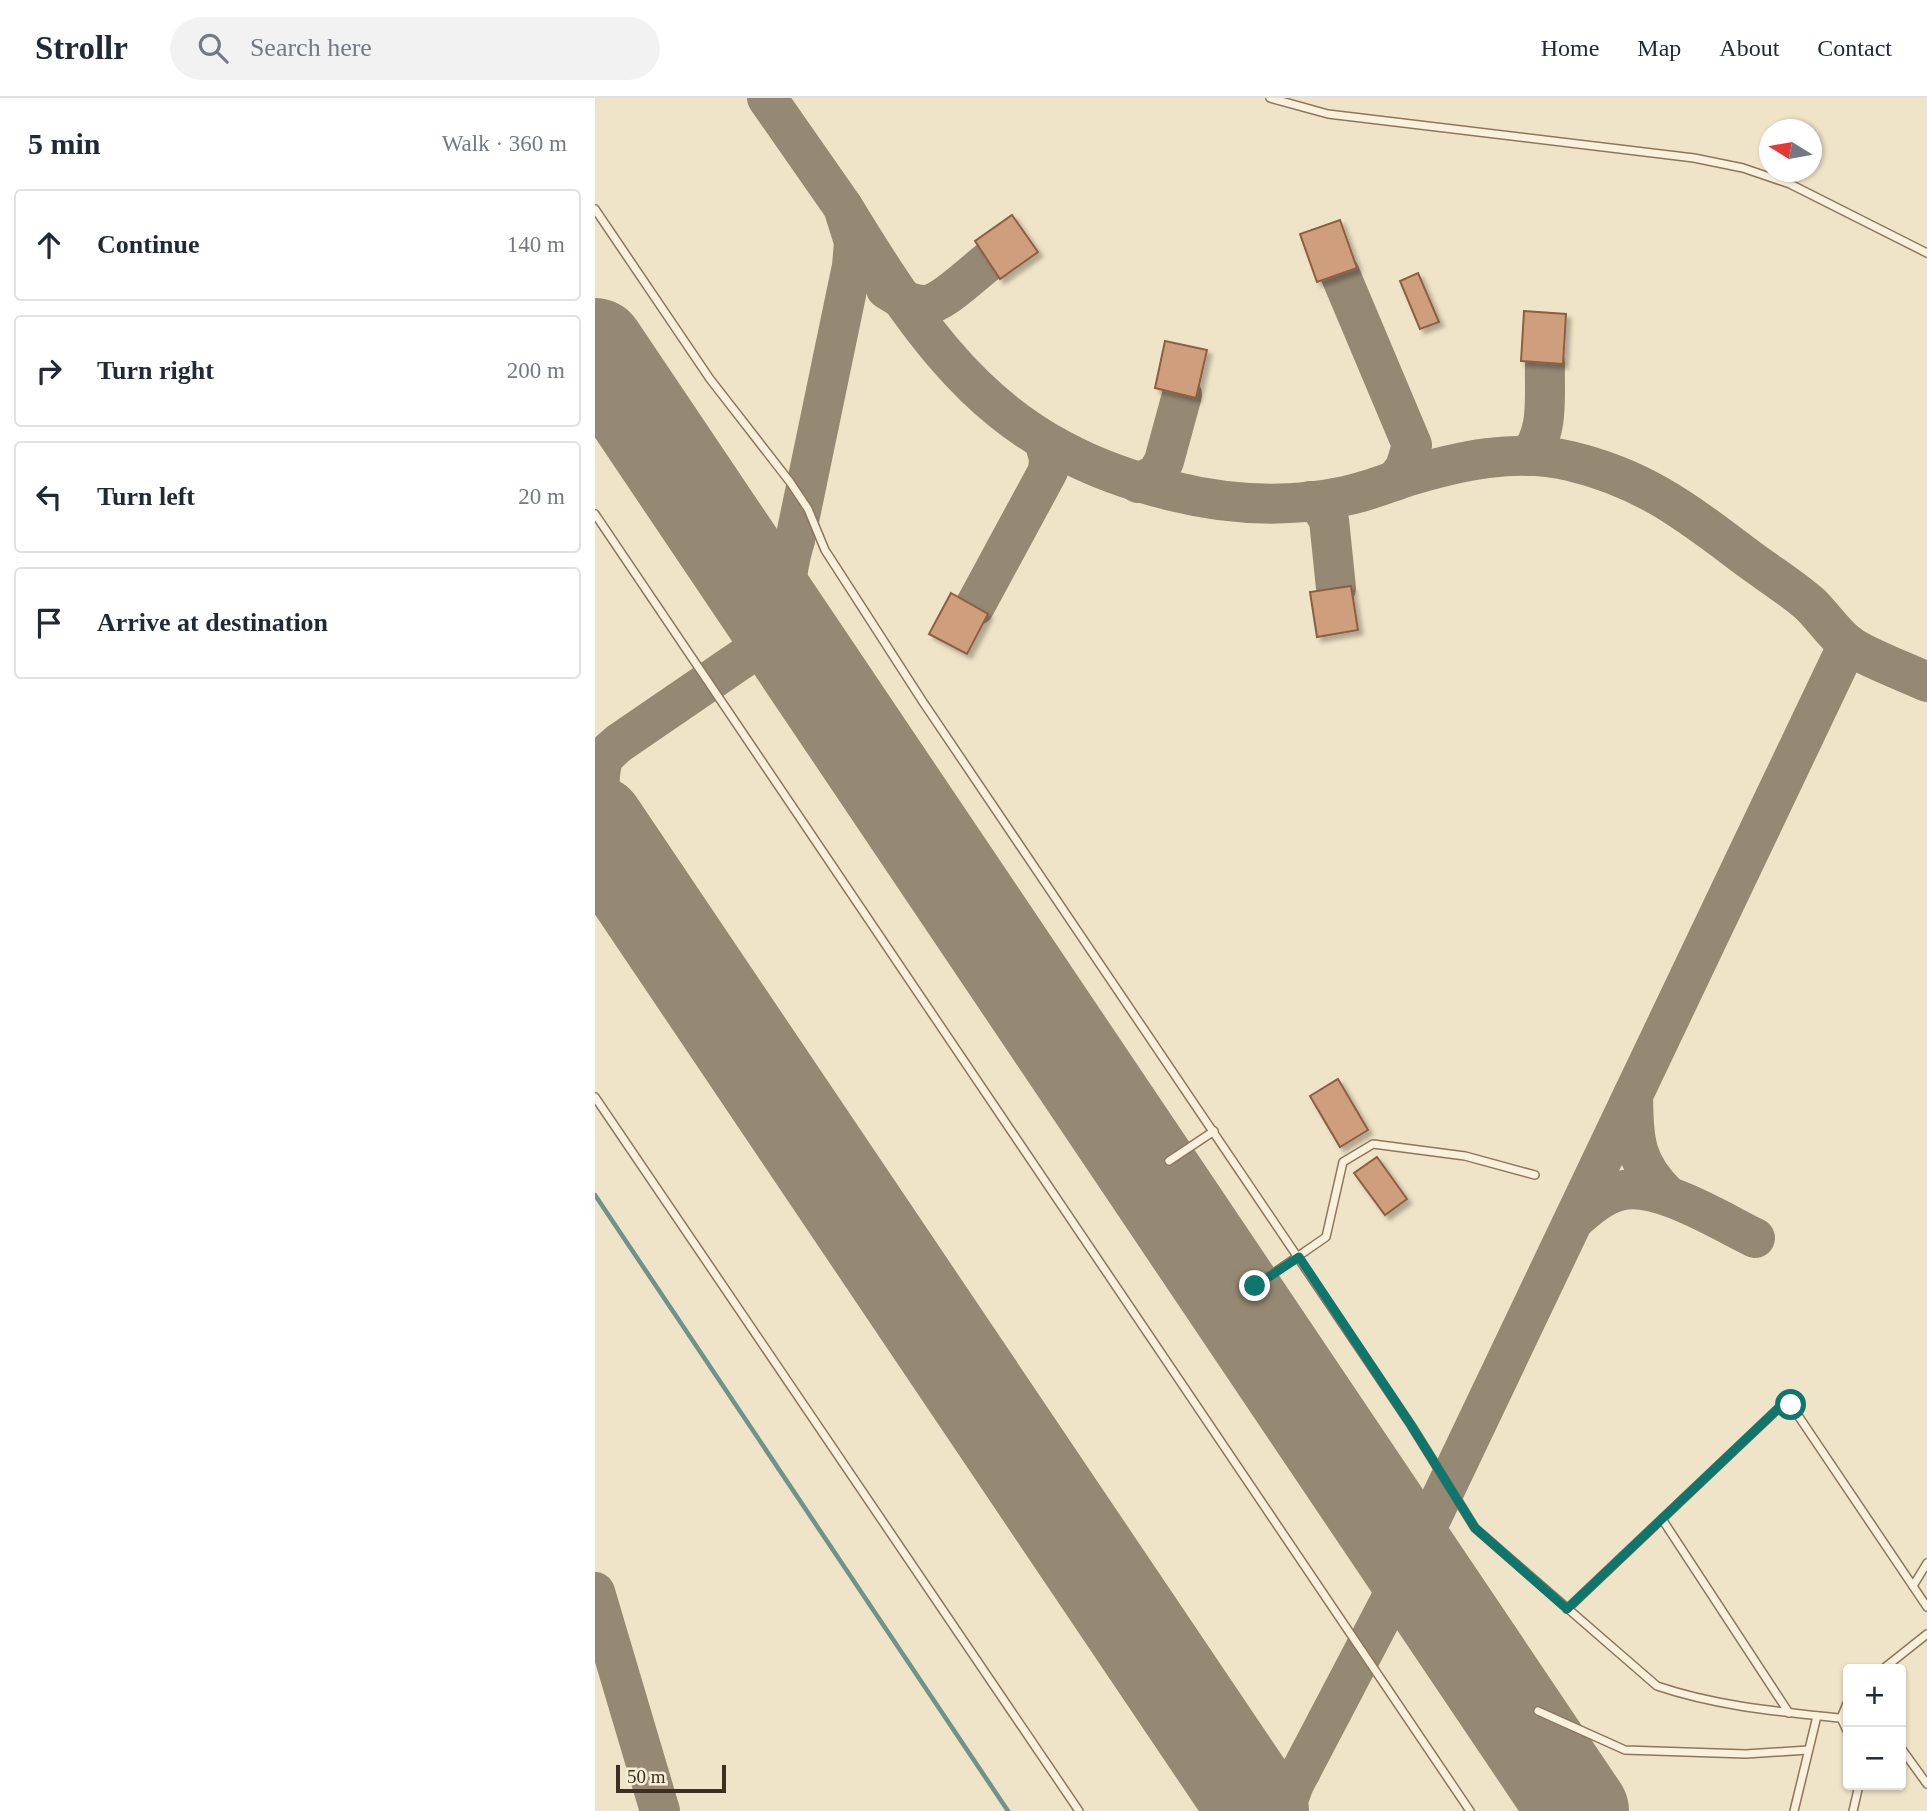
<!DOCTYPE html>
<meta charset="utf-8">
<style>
:root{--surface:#fff;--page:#f2f2f3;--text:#1f2937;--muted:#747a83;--line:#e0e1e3}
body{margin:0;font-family:Georgia,serif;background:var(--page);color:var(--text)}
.controls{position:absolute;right:21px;bottom:21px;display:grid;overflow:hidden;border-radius:7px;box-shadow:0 2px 5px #0004}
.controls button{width:63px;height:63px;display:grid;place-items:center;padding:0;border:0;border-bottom:2px solid var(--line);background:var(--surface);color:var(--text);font:35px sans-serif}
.compass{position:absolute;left:1164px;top:21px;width:63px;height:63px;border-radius:50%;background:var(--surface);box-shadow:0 2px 5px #0004;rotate:281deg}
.scale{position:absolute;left:21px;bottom:18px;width:110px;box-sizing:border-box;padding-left:7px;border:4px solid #3d2e20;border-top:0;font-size:19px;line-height:24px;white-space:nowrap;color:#3d2e20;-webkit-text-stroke:5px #f7eed8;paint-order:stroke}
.stop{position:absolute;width:21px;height:21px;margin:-16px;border:5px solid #0f766e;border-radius:50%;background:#fff}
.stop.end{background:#0f766e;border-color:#fff;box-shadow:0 2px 7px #0008}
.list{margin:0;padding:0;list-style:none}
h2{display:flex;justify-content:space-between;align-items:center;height:91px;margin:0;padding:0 28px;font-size:30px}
h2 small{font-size:23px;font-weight:400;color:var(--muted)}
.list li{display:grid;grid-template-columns:46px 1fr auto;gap:21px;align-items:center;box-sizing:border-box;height:112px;margin:0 14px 14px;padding:0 14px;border:2px solid var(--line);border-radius:7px}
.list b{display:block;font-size:26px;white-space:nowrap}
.list em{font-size:23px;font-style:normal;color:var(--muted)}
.icon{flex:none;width:38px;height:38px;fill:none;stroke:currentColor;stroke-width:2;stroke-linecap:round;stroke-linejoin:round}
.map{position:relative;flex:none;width:1332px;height:1713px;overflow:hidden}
header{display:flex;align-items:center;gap:42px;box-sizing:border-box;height:98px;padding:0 35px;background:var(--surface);border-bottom:2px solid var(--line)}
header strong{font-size:33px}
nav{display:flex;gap:38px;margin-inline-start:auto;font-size:24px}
.search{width:490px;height:63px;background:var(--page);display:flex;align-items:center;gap:18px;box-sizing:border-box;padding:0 24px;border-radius:38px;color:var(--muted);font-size:26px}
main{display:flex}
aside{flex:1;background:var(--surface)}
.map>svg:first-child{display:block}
</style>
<header>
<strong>Strollr</strong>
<div class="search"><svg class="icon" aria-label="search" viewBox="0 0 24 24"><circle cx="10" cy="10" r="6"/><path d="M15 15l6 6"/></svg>Search here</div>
<nav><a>Home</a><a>Map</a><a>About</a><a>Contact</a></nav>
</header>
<main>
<aside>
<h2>5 min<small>Walk · 360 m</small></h2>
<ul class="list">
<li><svg class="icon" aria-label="ahead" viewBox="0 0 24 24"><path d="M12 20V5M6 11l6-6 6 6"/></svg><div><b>Continue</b></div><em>140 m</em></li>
<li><svg class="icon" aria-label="right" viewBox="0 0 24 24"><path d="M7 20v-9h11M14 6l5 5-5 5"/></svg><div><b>Turn right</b></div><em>200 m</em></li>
<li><svg class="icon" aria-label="left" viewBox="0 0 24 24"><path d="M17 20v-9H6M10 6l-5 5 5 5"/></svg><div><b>Turn left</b></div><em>20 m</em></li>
<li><svg class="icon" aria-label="arrive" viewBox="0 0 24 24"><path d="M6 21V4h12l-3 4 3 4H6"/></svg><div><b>Arrive at destination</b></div></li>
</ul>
</aside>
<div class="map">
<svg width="1332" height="1713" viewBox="0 0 1332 1713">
<defs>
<filter id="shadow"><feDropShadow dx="4.5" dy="4.5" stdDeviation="2" flood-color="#0004"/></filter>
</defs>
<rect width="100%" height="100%" fill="#f0e4c8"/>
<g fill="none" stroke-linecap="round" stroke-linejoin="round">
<path stroke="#6f938a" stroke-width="4.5" d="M0,1097L413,1713"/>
<g stroke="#968974" stroke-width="40">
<path d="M248,109C335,252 405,352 577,393C633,407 693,410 750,398C771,394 790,386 811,379C863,363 921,350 975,363C1051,381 1094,416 1154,461C1174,476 1197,490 1216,507C1228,519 1238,534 1251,545C1267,558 1311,574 1332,584"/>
<path d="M745,176L817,347L810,370L800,383"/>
<path d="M291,191C303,198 315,208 331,207C348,205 379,174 394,163"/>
<path d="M933,358C955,335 949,296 950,265"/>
<path d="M543,385L562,376L569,363L587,297"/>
<path d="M715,403L725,408L734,422L741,490"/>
<path d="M137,454C160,461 182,460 200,442L257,168L259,144L248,109L172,0"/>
<path d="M380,508L453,373L454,360L449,343"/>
<path d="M197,542C190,502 188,482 200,442"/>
<path d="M17,752C8,725 0,688 8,661C12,655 18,650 24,645L160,552H189L207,558"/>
<path d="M0,789C22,791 37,800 56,811"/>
<path d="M1038,997C1039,1043 1039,1065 1073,1098"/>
<path d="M979,1122C993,1110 1006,1098 1024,1093C1062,1083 1125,1123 1160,1140"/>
<path d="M0,1494L65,1713"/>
<path d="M795,1503C811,1496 828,1496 843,1504"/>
<path d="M641,1679C667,1695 684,1694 706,1673"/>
<path d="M689,1713L699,1686L816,1463L1253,546"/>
</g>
<g stroke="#968974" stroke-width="100">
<path d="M0,250L984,1713"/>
<path d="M0,727L664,1713"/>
</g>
</g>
<g fill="#cf9f7d" stroke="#8d5f41" stroke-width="2" filter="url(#shadow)">
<path d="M417,117L443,154L405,181L380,143Z"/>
<path d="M745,122L762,170L722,184L705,136Z"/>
<path d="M823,175L844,224L825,231L805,183Z"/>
<path d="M929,213L971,216L968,266L926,263Z"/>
<path d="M570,243L612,252L601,300L560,290Z"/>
<path d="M756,488L763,532L722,539L715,494Z"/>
<path d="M356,495L393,516L372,556L334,536Z"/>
<path d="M743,981L773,1032L745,1049L715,998Z"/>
<path d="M782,1059L812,1101L790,1117L759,1075Z"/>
</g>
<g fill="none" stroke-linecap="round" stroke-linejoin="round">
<g stroke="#8d765c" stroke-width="10">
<g id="lane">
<path d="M675,0L733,16L1099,60L1148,70L1195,86L1332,155"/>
<path d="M0,111L115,281L195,384L213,411L230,452L328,604L816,1327L880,1430L1062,1588C1124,1609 1188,1614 1253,1621"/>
<path d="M0,416L875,1713"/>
<path d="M0,999L484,1713"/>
<path d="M574,1063L619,1033"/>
<path d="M660,1188L731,1139L748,1064L778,1046L870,1058L940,1077"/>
<path d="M1067,1421L1194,1615"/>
<path d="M1318,1488L1332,1465"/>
<path d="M972,1511L1189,1305L1196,1307L1332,1509"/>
<path d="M1288,1571L1332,1536"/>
<path d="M1253,1603L1246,1620L1253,1635"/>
<path d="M943,1613L1030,1652L1151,1656L1213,1652"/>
<path d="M1306,1650L1332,1686"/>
<path d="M1199,1713L1222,1618"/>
<path d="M1258,1713L1264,1687"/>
</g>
</g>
<use href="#lane" stroke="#faf1dc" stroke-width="7"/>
</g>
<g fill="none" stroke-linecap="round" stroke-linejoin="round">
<path stroke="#0f766e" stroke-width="9" d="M660,1188L704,1159L816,1327L880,1430L972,1511L1189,1305L1196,1307"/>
</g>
</svg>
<div class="controls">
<button>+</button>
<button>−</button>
</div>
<svg class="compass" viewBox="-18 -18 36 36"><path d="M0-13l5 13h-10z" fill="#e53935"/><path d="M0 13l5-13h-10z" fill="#747a83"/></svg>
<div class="scale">50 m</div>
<div class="stop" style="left:1196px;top:1307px"></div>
<div class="stop end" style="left:660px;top:1188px"></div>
</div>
</main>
